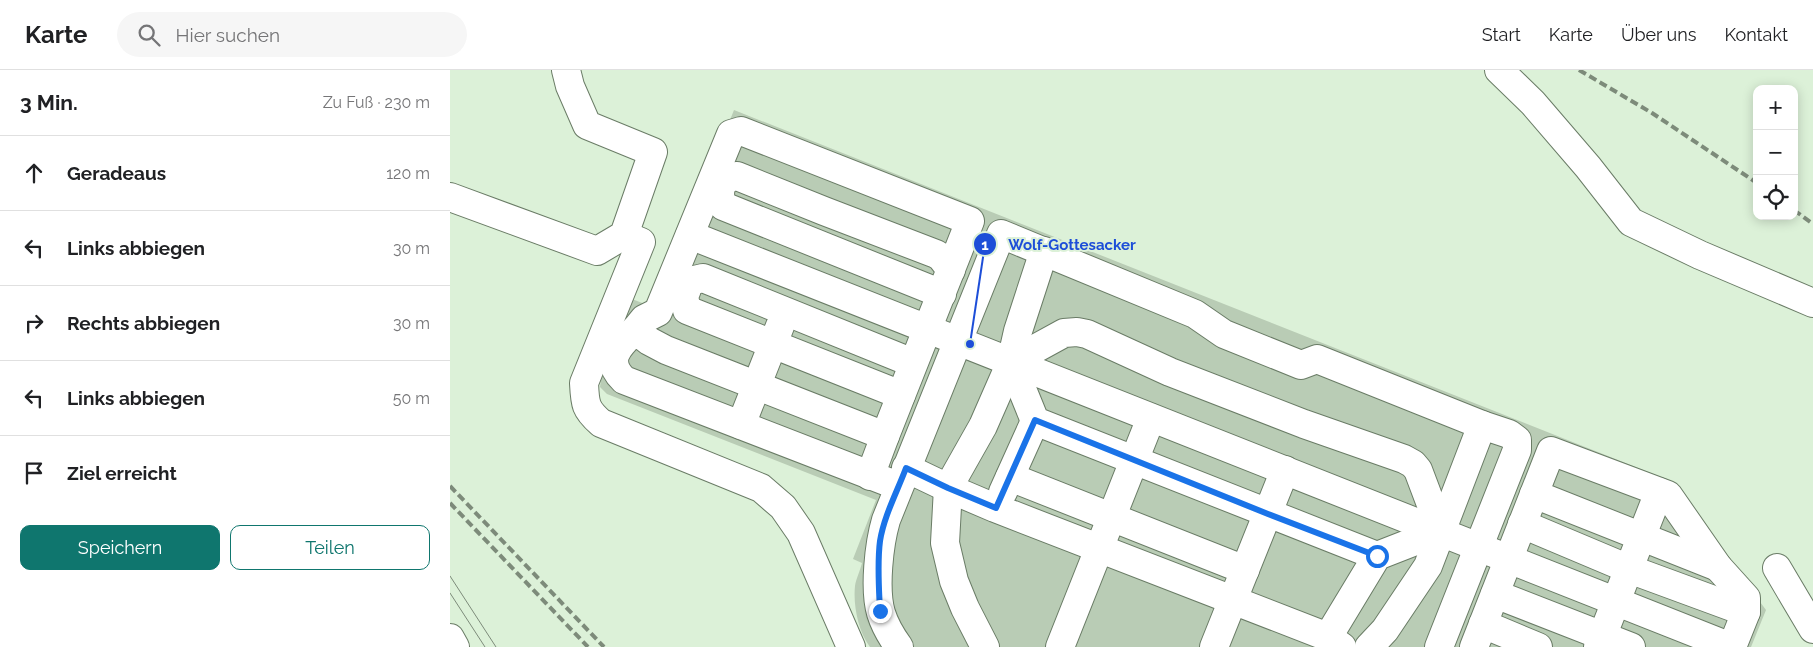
<!DOCTYPE html>
<html lang="de">
<meta charset="utf-8">
<style>
:root{--surface:#fff;--page:#f6f6f6;--text:#202124;--muted:#757577;--line:#e0e0e0;--accent:#0f766e}
body{margin:0;font-family:Raleway,sans-serif;background:var(--page);color:var(--text)}
.controls{position:absolute;right:15px;top:15px;display:grid;overflow:hidden;border-radius:10px;box-shadow:0 2px 12px #0003}
.controls button{width:45px;height:45px;display:grid;place-items:center;padding:0;border:0;border-bottom:1px solid var(--line);background:var(--surface);color:var(--text);font:25px sans-serif}
.stop{position:absolute;width:15px;height:15px;margin:-11px;border:4px solid #1a73e8;border-radius:50%;background:#fff}
.stop.end{background:#1a73e8;border-color:#fff;box-shadow:0 1px 5px #0008}
.list{margin:0;padding:0;list-style:none}
h2{display:flex;justify-content:space-between;align-items:center;height:65px;margin:0;padding:0 20px;font-size:21px}
h2 small{font-size:16px;font-weight:400;color:var(--muted)}
.list li{display:grid;grid-template-columns:32px 1fr auto;gap:15px;align-items:center;box-sizing:border-box;height:75px;padding:0 20px;border-top:1px solid var(--line)}
.list b{display:block;font-size:19px;white-space:nowrap}
.list em{font-size:16px;font-style:normal;color:var(--muted)}
.actions{display:flex;gap:10px;padding:15px 20px}
.actions a{flex:1;padding:11px 0;border:1px solid var(--accent);border-radius:10px;text-align:center;font-size:18px;color:var(--accent)}
.actions .main{background:var(--accent);color:#fff}
.icon{flex:none;width:28px;height:28px;fill:none;stroke:currentColor;stroke-width:2;stroke-linecap:round;stroke-linejoin:round}
.map{position:relative;flex:none;width:1363px;height:577px;overflow:hidden}
header{display:flex;align-items:center;gap:30px;box-sizing:border-box;height:70px;padding:0 25px;background:var(--surface);border-bottom:1px solid var(--line)}
header strong{font-size:24px}
nav{display:flex;gap:28px;margin-inline-start:auto;font-size:18px}
.search{width:350px;height:45px;background:var(--page);display:flex;align-items:center;gap:12px;box-sizing:border-box;padding:0 18px;border-radius:28px;color:var(--muted);font-size:19px}
main{display:flex}
aside{flex:1;background:var(--surface)}
.map>svg:first-child{display:block}
</style>
<header>
<strong>Karte</strong>
<div class="search"><svg class="icon" aria-label="search" viewBox="0 0 24 24"><circle cx="10" cy="10" r="6"/><path d="M15 15l6 6"/></svg>Hier suchen</div>
<nav><a>Start</a><a>Karte</a><a>Über uns</a><a>Kontakt</a></nav>
</header>
<main>
<aside>
<h2>3 Min.<small>Zu Fuß · 230 m</small></h2>
<ul class="list">
<li><svg class="icon" aria-label="ahead" viewBox="0 0 24 24"><path d="M12 20V5M6 11l6-6 6 6"/></svg><div><b>Geradeaus</b></div><em>120 m</em></li>
<li><svg class="icon" aria-label="left" viewBox="0 0 24 24"><path d="M17 20v-9H6M10 6l-5 5 5 5"/></svg><div><b>Links abbiegen</b></div><em>30 m</em></li>
<li><svg class="icon" aria-label="right" viewBox="0 0 24 24"><path d="M7 20v-9h11M14 6l5 5-5 5"/></svg><div><b>Rechts abbiegen</b></div><em>30 m</em></li>
<li><svg class="icon" aria-label="left" viewBox="0 0 24 24"><path d="M17 20v-9H6M10 6l-5 5 5 5"/></svg><div><b>Links abbiegen</b></div><em>50 m</em></li>
<li><svg class="icon" aria-label="arrive" viewBox="0 0 24 24"><path d="M6 21V4h12l-3 4 3 4H6"/></svg><div><b>Ziel erreicht</b></div></li>
</ul>
<div class="actions"><a class="main">Speichern</a><a>Teilen</a></div>
</aside>
<div class="map">
<svg width="1363" height="577" viewBox="0 0 1363 577">
<rect width="100%" height="100%" fill="#dcf1d8"/>
<path fill="#b9ccb5" d="M284,40L1221,411L1316,540L1301,577H420C408,561 403,535 405,516C406,509 410,501 412,493L403,489L426,430L157,324L150,317L151,309L182,229L205,238Z"/>
<g fill="none" stroke-linecap="round" stroke-linejoin="round">
<g stroke="#6a7c66" stroke-width="30">
<g id="minor">
<path d="M1049,0L1083,33L1138,97L1181,152L1250,185L1363,233"/>
<path d="M0,127L147,181L174,165L203,82L137,55L120,16L116,0"/>
<path d="M174,165L191,172L134,313C135,334 135,339 151,353L311,418L333,437L351,463L401,577"/>
<path d="M240,165L1281,577"/>
<path d="M492,224L273,136C267,123 270,107 287,106L374,141L486,184L491,187L501,200"/>
<path d="M185,260L194,249L208,242L281,64L291,61L520,151L435,366L420,406"/>
<path d="M561,292L614,263L627,262L637,264L720,302L854,354L954,389L963,394L968,400L991,461"/>
<path d="M561,292L585,351L927,486"/>
<path d="M451,325L237,240L234,227L240,211L253,208L463,293"/>
<path d="M291,355L330,256"/>
<path d="M435,366L216,280L199,271L185,260C169,276 153,290 174,310L438,412"/>
<path d="M456,398L498,418L545,438L878,567L892,577"/>
<path d="M560,407L795,500"/>
<path d="M553,422L585,351"/>
<path d="M1084,424L1268,497"/>
<path d="M1072,454L1179,499L1296,542"/>
<path d="M1327,498L1363,559"/>
<path d="M1045,524L1181,577"/>
<path d="M1033,554L1088,577"/>
<path d="M878,567L927,486L991,461"/>
<path d="M449,577C441,566 435,556 431,543C424,519 429,474 436,450L551,164L745,244L774,264L851,295L867,289L1032,355"/>
<path d="M535,577L515,538L504,511L495,473L498,418L533,356L561,292L568,261L594,181"/>
<path d="M610,577L701,348"/>
<path d="M764,577L835,400"/>
<path d="M919,577L935,560L978,496L1032,355L1059,364L1067,370V380L989,577"/>
<path d="M1024,577L1101,381L1218,425L1268,497L1296,528V542L1282,577"/>
<path d="M1148,577L1209,422"/>
</g>
</g>
<g stroke="#6a7c66" stroke-width="30">
<path id="major" d="M0,568L5,577"/>
</g>
<use href="#minor" stroke="#fff" stroke-width="28"/>
<use href="#major" stroke="#fff" stroke-width="28"/>
<g stroke="#7d8b7a" stroke-width="1">
<path d="M0,506L46,577"/>
<path d="M0,523L35,577"/>
</g>
<g stroke="#7d8b7a" stroke-width="4" stroke-dasharray="8 4" stroke-linecap="butt">
<path d="M1129,0L1202,43L1307,113"/>
<path d="M1344,140L1363,154"/>
<path d="M0,416L154,577"/>
<path d="M0,433L138,577"/>
</g>
</g>
<g fill="none" stroke-linecap="round" stroke-linejoin="round">
<path stroke="#1a73e8" stroke-width="6" d="M430,541C429,518 427,494 430,471C434,446 447,422 456,398L498,418L546,438L585,350L818,444L927,486"/>
</g>
<path fill="none" stroke="#1d4ed8" stroke-width="2" d="M520 274L535 174"/>
<g fill="#1d4ed8" stroke="#dcf1d8" stroke-width="2">
<circle cx="520" cy="274" r="5"/>
<circle cx="535" cy="174" r="12"/>
</g>
<g font-size="15" text-anchor="middle" font-weight="bold" fill="#fff">
<text x="535" y="180">1</text>
</g>
<g font-size="15" text-anchor="middle" font-weight="bold" fill="#1d4ed8" stroke="#dcf1d8" stroke-width="4" stroke-linejoin="round" paint-order="stroke">
<text x="622" y="180">Wolf-Gottesacker</text>
</g>
</svg>
<div class="controls">
<button>+</button>
<button>−</button>
<button><svg class="icon" aria-label="locate" viewBox="0 0 24 24"><circle cx="12" cy="12" r="6"/><path d="M12 2v4M12 18v4M2 12h4M18 12h4"/></svg></button>
</div>
<div class="stop" style="left:927px;top:486px"></div>
<div class="stop end" style="left:430px;top:541px"></div>
</div>
</main>
